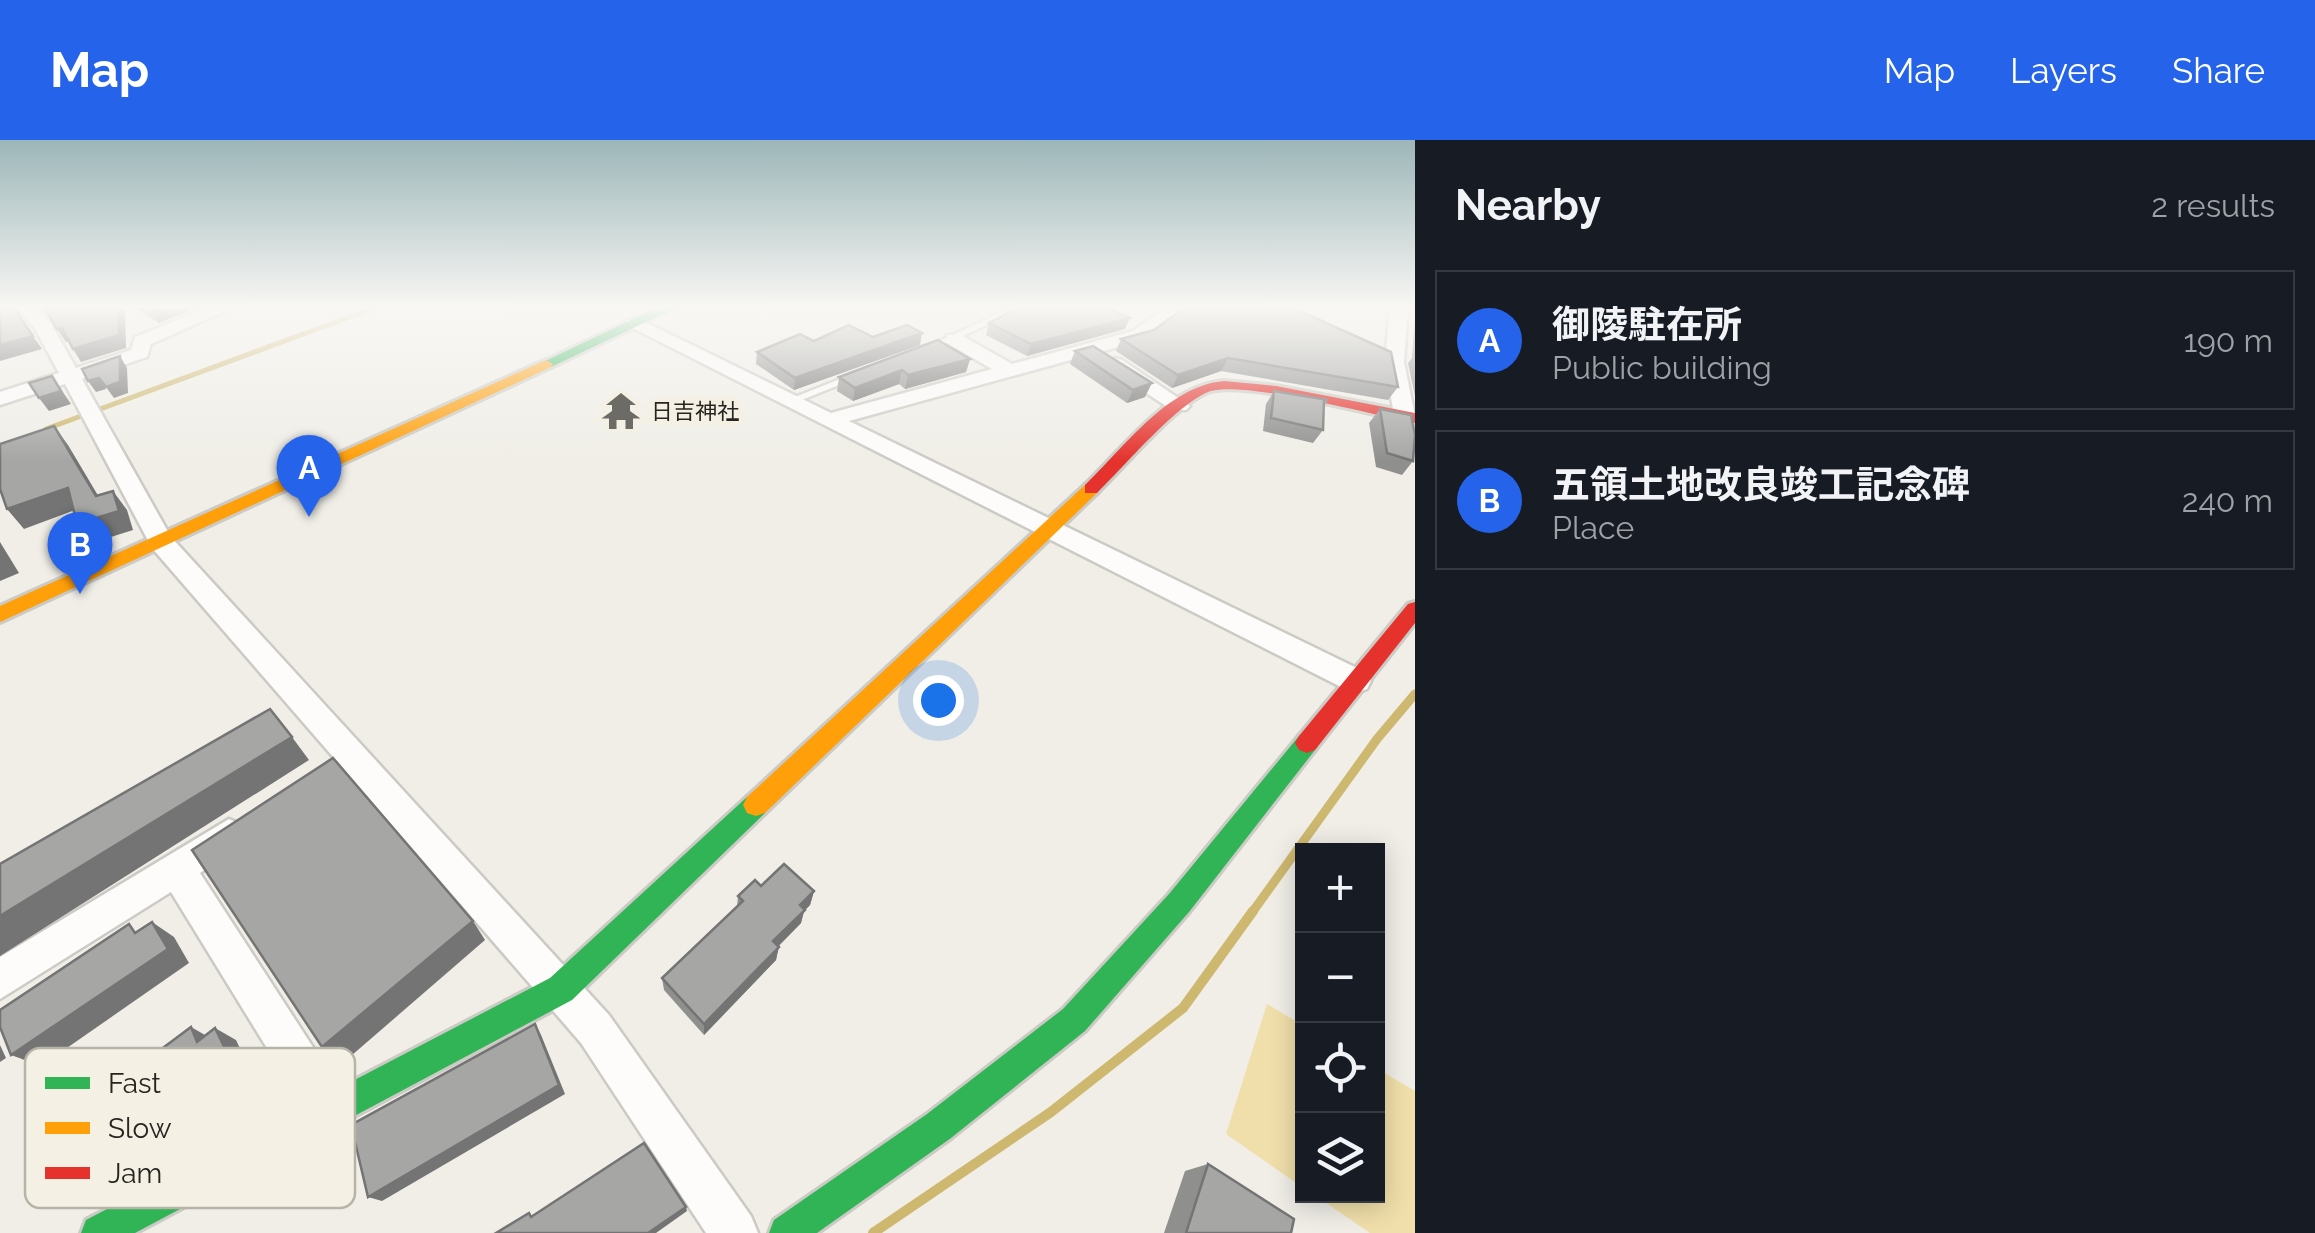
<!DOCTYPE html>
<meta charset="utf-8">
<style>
:root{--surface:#171b24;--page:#20242c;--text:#f1f3f6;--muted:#9ea1a6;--line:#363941;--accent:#2563eb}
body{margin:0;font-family:Raleway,"Noto Sans JP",sans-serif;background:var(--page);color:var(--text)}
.controls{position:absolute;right:30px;bottom:30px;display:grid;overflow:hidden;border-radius:0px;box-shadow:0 5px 25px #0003}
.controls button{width:90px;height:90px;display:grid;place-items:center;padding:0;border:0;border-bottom:2px solid var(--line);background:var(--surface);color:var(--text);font:50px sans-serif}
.you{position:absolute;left:938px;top:560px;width:35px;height:35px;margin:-25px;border:8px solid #fff;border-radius:50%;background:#1a73e8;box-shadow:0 0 0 15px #1a73e833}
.badge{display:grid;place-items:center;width:65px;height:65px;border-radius:50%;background:var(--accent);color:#fff;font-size:32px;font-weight:700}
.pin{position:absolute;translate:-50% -82px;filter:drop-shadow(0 2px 5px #0008)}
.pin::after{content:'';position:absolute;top:52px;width:35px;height:30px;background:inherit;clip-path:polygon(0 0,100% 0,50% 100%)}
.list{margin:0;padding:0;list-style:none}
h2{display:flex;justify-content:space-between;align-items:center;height:130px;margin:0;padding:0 40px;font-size:42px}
h2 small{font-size:32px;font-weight:400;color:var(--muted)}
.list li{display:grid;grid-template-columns:65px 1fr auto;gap:30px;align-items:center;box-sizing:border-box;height:140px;margin:0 20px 20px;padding:0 20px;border:2px solid var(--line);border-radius:0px}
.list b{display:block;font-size:38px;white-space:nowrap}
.list p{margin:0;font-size:32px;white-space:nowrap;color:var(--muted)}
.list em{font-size:32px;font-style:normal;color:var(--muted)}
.icon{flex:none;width:55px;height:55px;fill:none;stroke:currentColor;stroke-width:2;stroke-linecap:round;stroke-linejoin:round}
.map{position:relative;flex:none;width:1415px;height:1093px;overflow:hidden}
header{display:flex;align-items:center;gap:60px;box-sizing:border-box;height:140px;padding:0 50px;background:var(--accent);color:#fff}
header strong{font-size:48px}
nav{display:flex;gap:55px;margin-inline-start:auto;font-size:35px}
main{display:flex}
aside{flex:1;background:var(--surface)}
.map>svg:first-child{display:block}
</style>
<header>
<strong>Map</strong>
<nav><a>Map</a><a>Layers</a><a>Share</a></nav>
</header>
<main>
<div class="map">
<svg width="1415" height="1093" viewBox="0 0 1415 1093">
<rect width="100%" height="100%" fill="#f0eee7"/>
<g fill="#f0dfaa">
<path d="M1267,864L1302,885V1047L1226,994Z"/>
<path d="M1378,929L1415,951V1093H1370L1316,1056H1378Z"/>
</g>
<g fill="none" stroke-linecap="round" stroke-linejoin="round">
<path stroke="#ceb870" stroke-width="5" d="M46,289L374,168"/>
<path stroke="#ceb870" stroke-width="9" d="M1251,774L1377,599L1415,554"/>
<path stroke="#ceb870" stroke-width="10" d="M873,1093L1051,972L1183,868L1253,771"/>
<g stroke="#cbcac4" stroke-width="5">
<g id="lane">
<path d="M1011,168H1023L930,211L922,209Z"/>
<path d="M850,235L859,237L794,263L785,261Z"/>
</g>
</g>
<g stroke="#cbcac4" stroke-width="5">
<g id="street">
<path d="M17,168H37L51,184L76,228L131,210L135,197L206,168H232L151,204L147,217L82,239L171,397L609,875L751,1076L758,1093H706L581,903L152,408L65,244L0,265V252L59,233L34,187Z"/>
<path d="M1166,168L1185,170L1147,199L849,281L1367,533L1371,541L1367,549L1356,553L1345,549L625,184L627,180H641L831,273L992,229L947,203V195H961L1012,224L1133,191Z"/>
<path d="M1390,168H1408L1404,222L1415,276L1405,281L1394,275L1385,222Z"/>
<path d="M1115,218L1122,220L1190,266L1186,270H1172L1108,228L1105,224Z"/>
<path d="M229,679L241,684L246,695L241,706L200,733L346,958L353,973L346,988L331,995L316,988L171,752L0,859V817Z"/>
</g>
</g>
<g stroke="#cbcac4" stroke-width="6">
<g id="fast">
<path d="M656,168H675L551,227L539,224Z"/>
<path d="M1307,593L1315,596L1319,603L1315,610L1189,772L1085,891L951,998L817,1093H769L774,1080L927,974L1063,869L1169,754L1299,596Z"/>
<path d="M756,654L765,657L769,665L765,673L572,860L135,1093H81L86,1080L550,838L747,657Z"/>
</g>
</g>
<g stroke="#cbcac4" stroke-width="6">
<g id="slow">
<path d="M546,220L553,224L551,227L0,482V466Z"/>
<path d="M1091,344L1100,349L1097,353L765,673L756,676L747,673L743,665L747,657L1085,345Z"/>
</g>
</g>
<g stroke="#cbcac4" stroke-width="6">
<g id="jam">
<path d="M1224,241L1276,246L1415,273V283C1374,275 1246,241 1211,251C1179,261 1123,328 1097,353H1085V345C1124,308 1167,246 1224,241Z"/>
<path d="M1415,462V483L1315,610L1307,613L1299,610L1295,603L1299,596L1408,464Z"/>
</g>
</g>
<use href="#lane" fill="#fdfcfb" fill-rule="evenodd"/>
<use href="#street" fill="#fdfcfb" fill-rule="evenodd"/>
<use href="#fast" fill="#30b455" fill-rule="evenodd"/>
<use href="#slow" fill="#ff9f0a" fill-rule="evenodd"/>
<use href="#jam" fill="#e5322d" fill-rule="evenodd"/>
</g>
<g fill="#8f8f8e">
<path d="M134,168H195L159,183Z"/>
<path d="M1415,173V256L1408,223L1412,218Z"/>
<path d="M989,183L1125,189L1027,216L986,195Z"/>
<path d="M873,197L920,205L794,250L756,224L757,212L814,201Z"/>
<path d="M1121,199L1398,247L1388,260L1221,231L1172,248L1116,211Z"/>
<path d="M1075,211L1145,257L1127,263L1070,224Z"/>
<path d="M970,219L966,232L905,249L899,244L853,261L837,251L839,237Z"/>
<path d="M1274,251L1328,260L1323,268V290L1313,303L1263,291L1266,264Z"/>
<path d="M1380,269L1413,321L1402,335L1376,327L1369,283Z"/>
<path d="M761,746L814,751L810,765L804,771L801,783L778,807L776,820L704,895L664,850L662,838L737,767L738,756Z"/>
<path d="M1208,1024L1291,1093H1164L1185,1031Z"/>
</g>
<g fill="#747474">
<path d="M118,168H125L126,208L81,222L73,209Z"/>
<path d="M157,168H195L159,183L151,171Z"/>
<path d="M1130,178L1125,189L1027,216L1031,204Z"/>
<path d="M62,188L70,201L66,202L57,189Z"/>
<path d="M922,193L920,205L794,250L795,238Z"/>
<path d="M33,196L42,209L0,221V205Z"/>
<path d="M120,216L127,228L128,253L114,258L106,247Z"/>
<path d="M1228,218L1221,231L1172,248L1178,235Z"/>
<path d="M970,219L966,232L905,249L908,235Z"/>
<path d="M902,230L899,244L853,261L855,248Z"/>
<path d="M52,236L71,264L49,271L39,258Z"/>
<path d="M99,238L106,249L96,252L88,241Z"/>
<path d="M1152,243L1145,257L1127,263L1133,250Z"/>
<path d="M54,286L68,305L109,374L113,351L127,370L133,390L92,403L77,384L96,356Z"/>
<path d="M68,348L83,367L24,389L7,369Z"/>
<path d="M0,402L19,433L0,441Z"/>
<path d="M292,597L309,620L0,816V776Z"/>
<path d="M814,751L810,765L804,771L801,783L770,814L773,801L800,765Z"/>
<path d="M473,781L485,800L344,922L322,907Z"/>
<path d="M152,782L174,797L189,823L41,926L11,915Z"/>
<path d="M779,807L776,820L704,895V884Z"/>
<path d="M535,884L541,895L565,954L382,1061L368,1057Z"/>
<path d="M191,887L212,899L197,902Z"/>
<path d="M215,888L236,900L252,934L108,1048L92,1056L61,1051Z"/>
<path d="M0,905L6,918L0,922Z"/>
<path d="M686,1067L687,1071L656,1093H648Z"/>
</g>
<g fill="#a6a6a5" stroke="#747474" stroke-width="2.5">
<path d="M0,168H14L33,196L0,205Z"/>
<path d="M45,168H118L119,195L73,209L62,188L57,189Z"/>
<path d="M1017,168H1107L1130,178L1031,204L989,183Z"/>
<path d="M1186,168H1293L1391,212L1398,247L1228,218L1178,235L1121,199L1154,190L1181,170Z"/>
<path d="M849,185L873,197L907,185L922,193L795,238L757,212L800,194L814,201Z"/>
<path d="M938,200L970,219L908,235L902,230L855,248L839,237Z"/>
<path d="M1093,206L1152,243L1133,250L1075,211Z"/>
<path d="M120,216V242L106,247L99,238L88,241L82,229Z"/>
<path d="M52,236L61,251L39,258L29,243Z"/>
<path d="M1274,251L1328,260H1324L1323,290L1271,278Z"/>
<path d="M1380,269L1411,275L1415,295L1413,321L1387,313Z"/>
<path d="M54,286L96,356L113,351L119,371L77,384L68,348L7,369L0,349V304Z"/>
<path d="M270,569L292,597L0,776V724Z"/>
<path d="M333,618L473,781L322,907L192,710Z"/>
<path d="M784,724L814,751L800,765L805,770L773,801L779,807L704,884L662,838L743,761L738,756L755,740L761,746Z"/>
<path d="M152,782L168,809L11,915L0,887V870L129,784L135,793Z"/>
<path d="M535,884L559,945L368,1057L351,985Z"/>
<path d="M191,887L197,902L215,888L232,923L79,1042L61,1051L38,1001Z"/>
<path d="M644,1003L686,1067L648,1093H496L529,1073L531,1077Z"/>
<path d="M1208,1024L1294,1079L1291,1093H1186Z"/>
</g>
<linearGradient id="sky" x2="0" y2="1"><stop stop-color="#9db6b8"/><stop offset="0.52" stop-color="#f8f7f4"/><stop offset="1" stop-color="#f8f7f4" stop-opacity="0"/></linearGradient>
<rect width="1415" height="321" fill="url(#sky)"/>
<defs>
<g id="temple-bare" transform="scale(3)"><path d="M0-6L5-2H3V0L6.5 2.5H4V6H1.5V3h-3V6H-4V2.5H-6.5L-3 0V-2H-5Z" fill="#6d6b66" stroke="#f4f0e3" stroke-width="2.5" paint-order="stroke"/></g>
</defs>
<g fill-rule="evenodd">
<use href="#temple-bare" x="621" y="271"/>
</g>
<g text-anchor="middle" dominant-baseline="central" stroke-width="10" stroke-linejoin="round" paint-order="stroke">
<g font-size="22" fill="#262520" stroke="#f4f0e3" text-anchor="start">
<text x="651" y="271">日吉神社</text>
</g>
</g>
<rect x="25" y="908" width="330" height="160" rx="15" fill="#f4f0e3" stroke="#b6b3a8" stroke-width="2.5"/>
<rect x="45" y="937" width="45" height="12" fill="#30b455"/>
<rect x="45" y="982" width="45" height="12" fill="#ff9f0a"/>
<rect x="45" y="1027" width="45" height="12" fill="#e5322d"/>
<g font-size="28" fill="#262520">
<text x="108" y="953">Fast</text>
<text x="108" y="998">Slow</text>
<text x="108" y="1043">Jam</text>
</g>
</svg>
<div class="controls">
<button>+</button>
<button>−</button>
<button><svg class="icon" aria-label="locate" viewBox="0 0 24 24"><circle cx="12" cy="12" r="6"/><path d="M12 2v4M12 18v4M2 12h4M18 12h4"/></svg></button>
<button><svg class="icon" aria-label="layers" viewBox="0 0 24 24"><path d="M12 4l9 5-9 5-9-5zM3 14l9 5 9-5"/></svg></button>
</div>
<div class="you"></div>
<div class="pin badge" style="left:309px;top:377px">A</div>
<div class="pin badge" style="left:80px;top:454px">B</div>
</div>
<aside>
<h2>Nearby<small>2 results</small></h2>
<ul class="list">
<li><span class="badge">A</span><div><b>御陵駐在所</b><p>Public building</p></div><em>190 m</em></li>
<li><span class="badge">B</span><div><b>五領土地改良竣工記念碑</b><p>Place</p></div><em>240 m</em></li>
</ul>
</aside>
</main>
